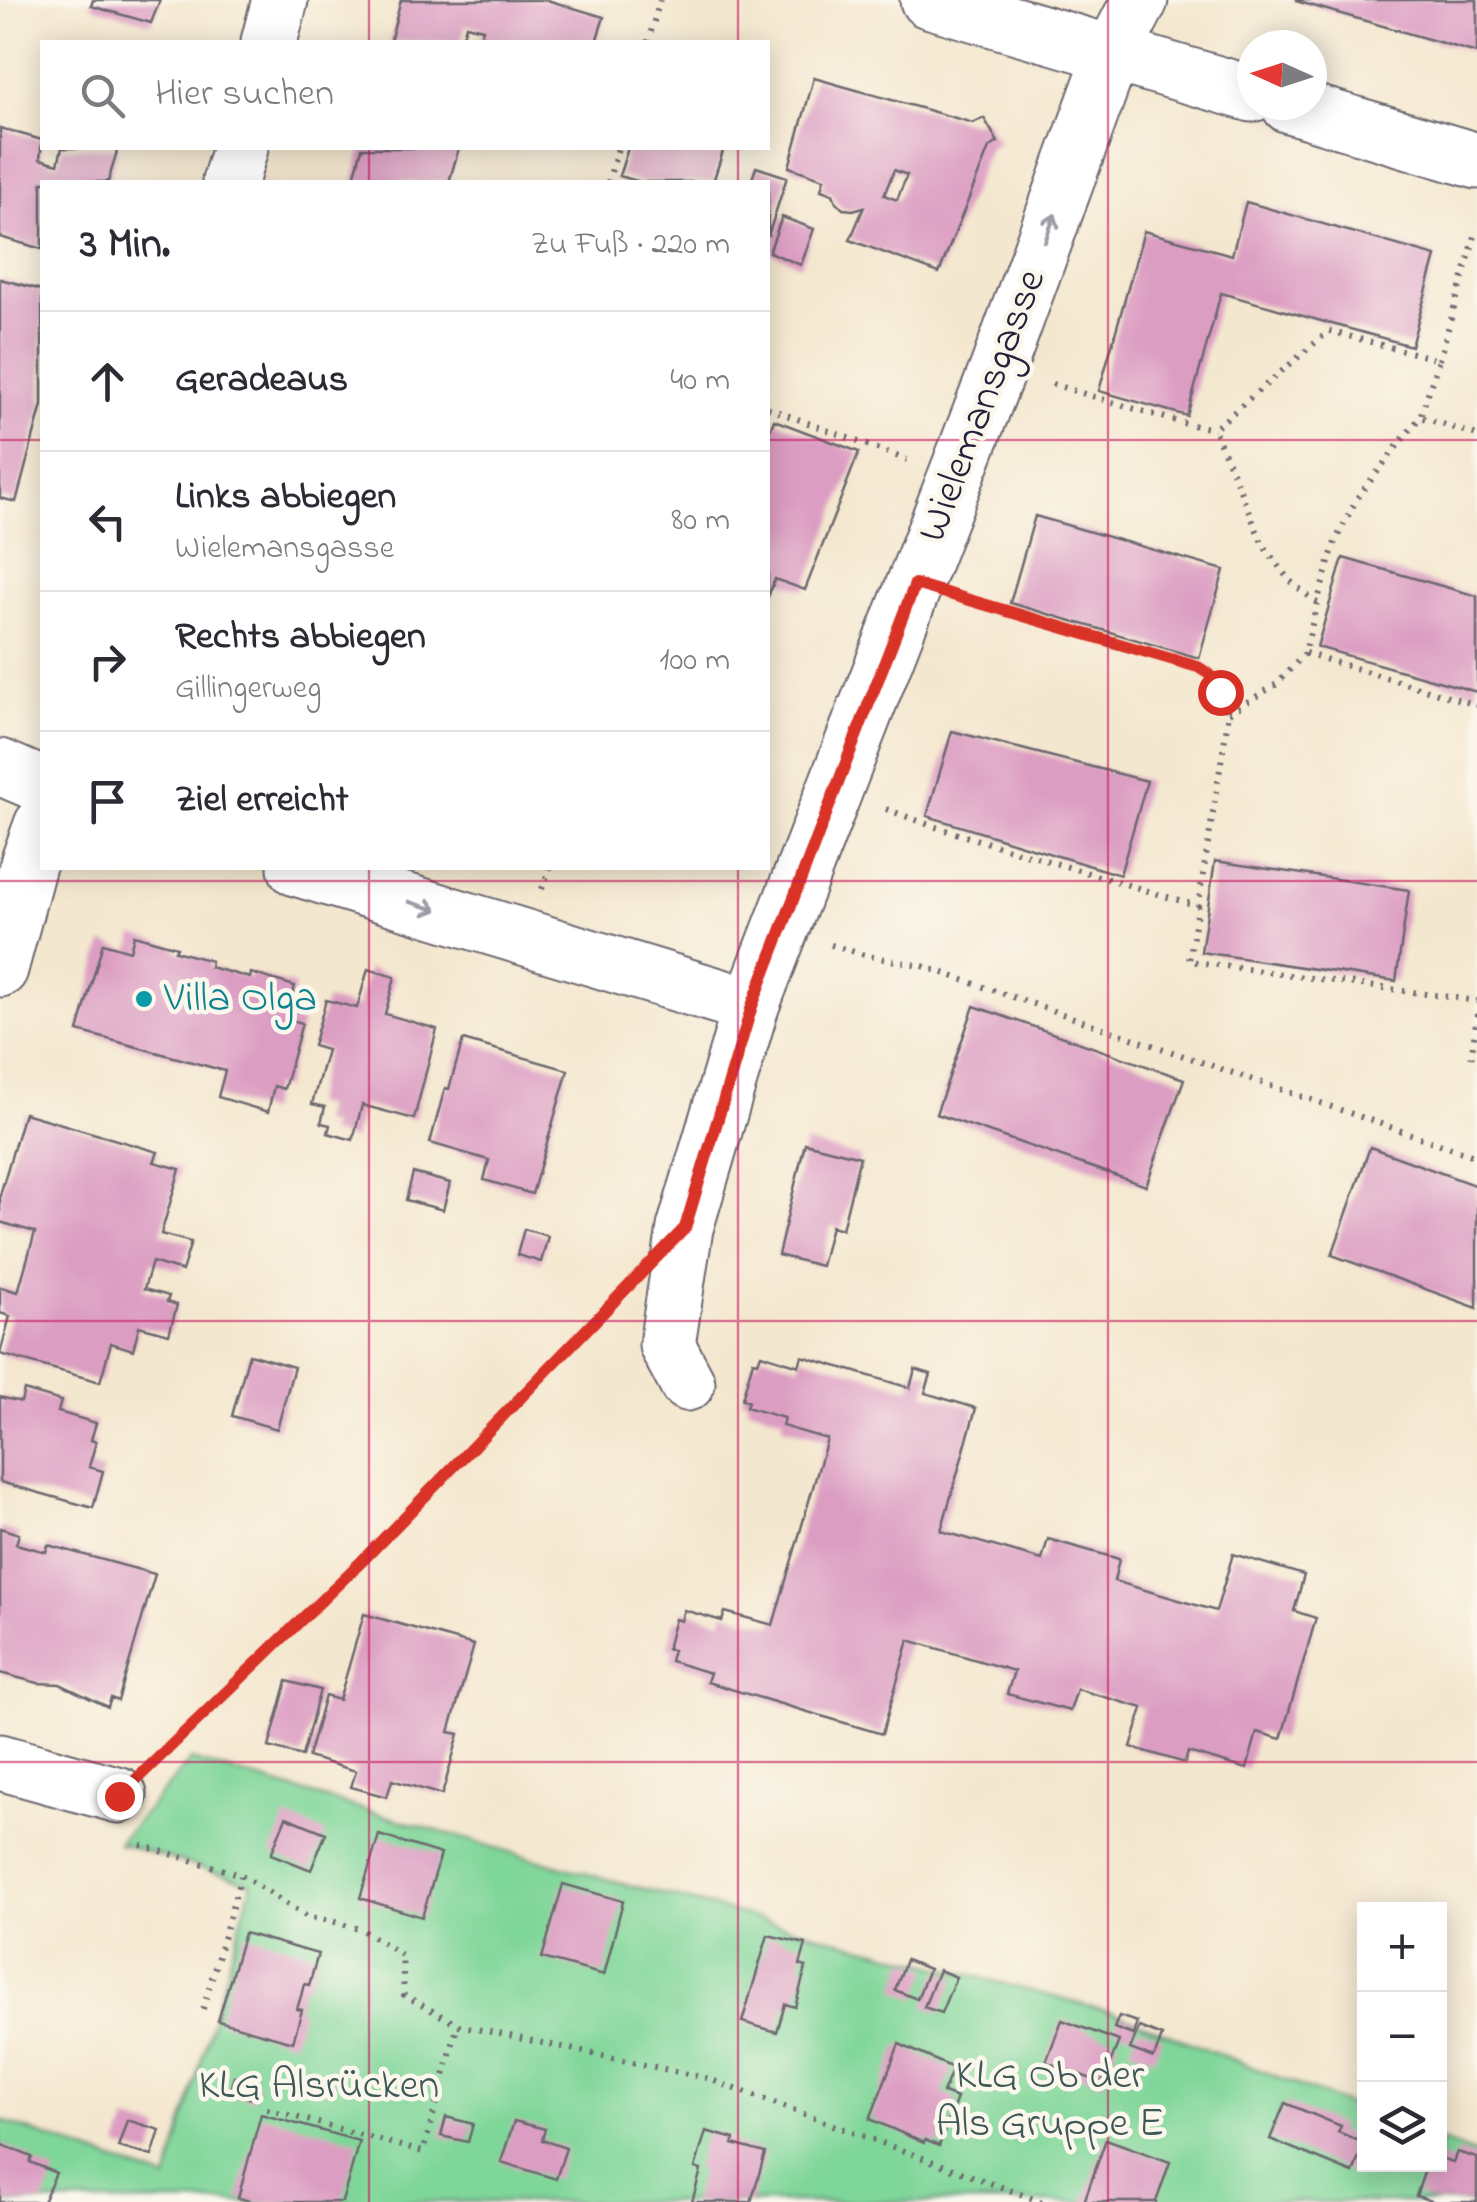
<!DOCTYPE html>
<html lang="de">
<meta charset="utf-8">
<style>
:root{--surface:#fff;--page:#f2f2f3;--text:#2b2b33;--muted:#7c7c81;--line:#e1e1e2}
body{margin:0;font-family:"Indie Flower",sans-serif;background:var(--page);color:var(--text)}
.controls{position:absolute;right:30px;bottom:30px;display:grid;overflow:hidden;border-radius:0px;box-shadow:0 5px 25px #0003}
.controls button{width:90px;height:90px;display:grid;place-items:center;padding:0;border:0;border-bottom:2px solid var(--line);background:var(--surface);color:var(--text);font:50px sans-serif}
.compass{position:absolute;left:1237px;top:30px;width:90px;height:90px;border-radius:50%;background:var(--surface);box-shadow:0 5px 25px #0003;rotate:273deg}
.stop{position:absolute;width:30px;height:30px;margin:-22px;border:8px solid #d93025;border-radius:50%;background:#fff}
.stop.end{background:#d93025;border-color:#fff;box-shadow:0 2px 10px #0008}
.list{margin:0;padding:0;list-style:none}
h2{display:flex;justify-content:space-between;align-items:center;height:130px;margin:0;padding:0 40px;font-size:42px}
h2 small{font-size:32px;font-weight:400;color:var(--muted)}
.list li{display:grid;grid-template-columns:65px 1fr auto;gap:30px;align-items:center;box-sizing:border-box;height:140px;padding:0 40px;border-top:2px solid var(--line)}
.list b{display:block;font-size:38px;white-space:nowrap}
.list p{margin:0;font-size:32px;white-space:nowrap;color:var(--muted)}
.list em{font-size:32px;font-style:normal;color:var(--muted)}
.icon{flex:none;width:55px;height:55px;fill:none;stroke:currentColor;stroke-width:2;stroke-linecap:round;stroke-linejoin:round}
.map{position:relative;flex:none;width:1477px;height:2202px;overflow:hidden}
.search{position:absolute;background:var(--surface);box-shadow:0 5px 25px #0003;left:40px;top:40px;width:730px;height:110px;display:flex;align-items:center;gap:25px;box-sizing:border-box;padding:0 35px;border-radius:0px;color:var(--muted);font-size:38px}
.panel{position:absolute;background:var(--surface);box-shadow:0 5px 25px #0003;left:40px;top:180px;width:730px;height:690px;border-radius:0px}
.map>svg:first-child{display:block}
</style>
<div class="map">
<svg width="1477" height="2202" viewBox="0 0 1477 2202">
<rect width="100%" height="100%" fill="#fbf7ec"/>
<filter id="ink" filterUnits="userSpaceOnUse"><feTurbulence type="fractalNoise" baseFrequency=".01" numOctaves="2"/><feDisplacementMap in="SourceGraphic" scale="20" xChannelSelector="R" yChannelSelector="G"/><feConvolveMatrix kernelMatrix="1 2 1 2 8 2 1 2 1" color-interpolation-filters="sRGB"/></filter>
<filter id="wash" filterUnits="userSpaceOnUse"><feTurbulence type="fractalNoise" baseFrequency=".0048" numOctaves="4" result="noise"/><feDisplacementMap in="SourceGraphic" scale="40" xChannelSelector="R" yChannelSelector="G"/><feGaussianBlur stdDeviation="2.25" result="paint"/><feColorMatrix in="noise" values="0 0 0 0 0 0 0 0 0 0 0 0 0 0 0 0 0 1.4 0 .05"/><feComposite in="paint" operator="in"/></filter>
<g filter="url(#wash)">
<rect width="100%" height="100%" fill="#f4e7cf"/>
<path fill="#7fd699" stroke="#507c6a" stroke-width="2.5" d="M191,1760L584,1873L1115,2013L1364,2111V2164H1440V2140L1477,2155V2202H0V2120L167,2180L252,1883L118,1843Z"/>
<g id="blocks">
<g fill="#dc9dc2" fill-rule="evenodd">
<path d="M93,0H160L151,23L91,6Z"/>
<path d="M401,0H547L604,17L596,42H479L483,29L466,25L461,42H390Z"/>
<path d="M1296,0H1477V53L1296,1Z"/>
<path d="M814,78L973,123L984,118L998,142L989,148L939,273L850,240L864,207L853,210L843,209L836,202L833,194L821,190L824,179L789,167ZM894,170L907,175L897,200L884,195Z"/>
<path d="M0,128L42,140L40,159L58,164L62,148H118L108,182H42V249L0,237Z"/>
<path d="M362,148H459L449,182H353Z"/>
<path d="M628,148H724L713,182H641L619,176Z"/>
<path d="M756,167L787,177L768,236V182H751Z"/>
<path d="M1246,202L1436,256L1411,346L1221,293L1187,416L1099,391L1144,231L1232,255Z"/>
<path d="M782,217L814,229L801,265L769,252Z"/>
<path d="M0,279L42,290V405L16,502L0,498Z"/>
<path d="M774,420L859,452L805,590L775,579L768,597V436Z"/>
<path d="M1035,516L1224,570L1199,658L1010,603Z"/>
<path d="M1343,558L1477,596V692L1317,647Z"/>
<path d="M952,731L1147,781L1120,875L927,816Z"/>
<path d="M1215,861L1409,890L1396,981L1201,952Z"/>
<path d="M134,935L177,947L175,951L211,961L210,967L250,978L251,973L295,986L286,1018L302,1023L284,1089L274,1086L268,1112L218,1097L225,1071L78,1031L103,943L130,951Z"/>
<path d="M368,969L395,977L385,1014L437,1029L414,1119L362,1105L353,1140L328,1133L330,1125L321,1123L325,1107L312,1104L327,1050L313,1046L326,1000L357,1008Z"/>
<path d="M974,1006L1184,1079L1146,1186L936,1114Z"/>
<path d="M463,1040L568,1070L532,1194L484,1180L489,1160L430,1143L445,1088L449,1089Z"/>
<path d="M24,1113L158,1152L154,1162L180,1169L161,1234L191,1242L182,1271L152,1262L144,1289L169,1296L167,1302L177,1305L169,1334L139,1326L133,1350L111,1343L100,1382L0,1354L10,1316L0,1313V1287L18,1292L35,1232L0,1222V1195Z"/>
<path d="M805,1143L860,1157L842,1229L831,1226L821,1266L778,1255Z"/>
<path d="M1370,1147L1477,1186V1308L1332,1255Z"/>
<path d="M413,1173L450,1183L443,1210L406,1200Z"/>
<path d="M524,1229L548,1236L541,1262L517,1255Z"/>
<path d="M249,1354L294,1367L277,1429L232,1416Z"/>
<path d="M761,1354L799,1366L802,1356L910,1388L915,1369L931,1374L925,1393L976,1408L941,1531L1042,1560L1048,1539L1119,1559L1114,1581L1216,1611L1233,1554L1304,1575L1294,1611L1316,1618L1281,1739L1257,1732L1247,1769L1188,1752L1185,1763L1131,1747L1143,1708L1077,1689L1070,1711L1007,1694L1014,1671L909,1640L882,1734L707,1682L710,1673L670,1661L673,1650L667,1649L675,1619L681,1621L684,1610L722,1621L725,1612L773,1625L827,1439L782,1426L784,1418L746,1407L748,1401L742,1399L753,1361L758,1362Z"/>
<path d="M24,1390L61,1401L58,1412L96,1423L91,1440L96,1442L89,1467L103,1471L93,1508L0,1482V1397L21,1402Z"/>
<path d="M0,1528L19,1534L16,1544L46,1552L48,1545L155,1574L118,1701L111,1698L108,1707L60,1684L38,1683L0,1673Z"/>
<path d="M364,1614L474,1645L449,1732L459,1734L442,1795L392,1780L387,1797L351,1787L356,1771L308,1757L325,1696L339,1700Z"/>
<path d="M287,1681L320,1690L302,1756L269,1747Z"/>
<path d="M286,1817L326,1833L311,1870L271,1854Z"/>
<path d="M379,1835L441,1854L422,1917L360,1898Z"/>
<path d="M563,1884L623,1901L604,1975L542,1958Z"/>
<path d="M244,1933L318,1954L309,1985L304,1984L301,1996L297,2009L302,2010L293,2042L218,2021Z"/>
<path d="M768,1935L806,1944L800,1965L806,1967L795,2007L785,2004L777,2032L742,2022Z"/>
<path d="M906,1960L929,1969L917,1999L895,1990Z"/>
<path d="M939,1970L956,1977L941,2013L924,2007Z"/>
<path d="M1119,2016L1137,2022L1133,2035L1114,2028Z"/>
<path d="M1062,2020L1119,2041L1102,2083L1046,2062Z"/>
<path d="M1139,2027L1162,2036L1154,2058L1130,2049Z"/>
<path d="M899,2044L953,2068L943,2093L957,2098L939,2146L925,2140L924,2143L870,2119Z"/>
<path d="M234,2076L258,2083L253,2099L229,2093Z"/>
<path d="M1285,2103L1341,2126L1338,2132L1364,2143L1353,2173L1270,2139Z"/>
<path d="M261,2114L359,2141L342,2202H255L238,2198Z"/>
<path d="M446,2117L473,2124L468,2142L441,2136Z"/>
<path d="M127,2120L160,2130L152,2156L118,2147Z"/>
<path d="M514,2121L545,2129L542,2140L566,2148L556,2179L501,2162Z"/>
<path d="M706,2131L734,2139L733,2144L765,2153L751,2202H692L701,2170L695,2168Z"/>
<path d="M1106,2139L1170,2162L1156,2202H1084Z"/>
<path d="M0,2144L32,2157L30,2162L56,2173L43,2202H0Z"/>
<path d="M1457,2152L1477,2158V2202H1435L1416,2196L1427,2164H1440V2158L1453,2162Z"/>
</g>
</g>
</g>
<g filter="url(#ink)">
<use href="#blocks" fill-opacity="0" stroke="#6c676f" stroke-width="2.5"/>
<g fill="none" stroke-linecap="round" stroke-linejoin="round">
<g stroke="#6c676f" stroke-width="59">
<g id="minor">
<path d="M928,0L1252,94"/>
<path d="M269,42L280,0"/>
<path d="M1289,105L1477,161"/>
<path d="M230,182L240,148"/>
<path d="M0,767L42,785"/>
<path d="M296,868L751,1006"/>
<path d="M0,969L29,861L42,825"/>
<path d="M687,1383L667,1345L685,1228L751,1006L998,368L1113,52L1140,0"/>
<path d="M0,1762L119,1795"/>
</g>
</g>
<g stroke="#6c676f" stroke-width="6" stroke-dasharray="2.5 8" stroke-linecap="butt">
<path d="M648,42L660,0"/>
<path d="M608,182L618,148"/>
<path d="M1439,360L1477,229"/>
<path d="M1052,384L1182,423L1214,429"/>
<path d="M768,408L907,460"/>
<path d="M965,598L1198,667C1215,679 1221,695 1229,713L1198,906"/>
<path d="M1317,603L1289,580L1263,545L1214,429L1329,331L1439,360L1420,417"/>
<path d="M1305,653L1477,705"/>
<path d="M1229,713L1277,684L1305,653L1317,603L1335,542L1357,498L1420,417L1477,435"/>
<path d="M886,809L932,826L1198,906L1189,961L1477,1001"/>
<path d="M542,889L550,868"/>
<path d="M831,945L868,956L923,966L1477,1157"/>
<path d="M1477,1014L1471,1060L1477,1061"/>
<path d="M158,1759L362,1561L618,1297"/>
<path d="M141,1845L241,1875L307,1917L332,1921L362,1930L402,1955L404,1995L458,2025L706,2078L1042,2202"/>
<path d="M203,2009L241,1876"/>
<path d="M267,2109L423,2152L458,2025"/>
</g>
<use href="#minor" stroke="#fff" stroke-width="55"/>
</g>
<defs><path id="oneway-shaft" d="M-6 0H5M1.5-3L5.5 0L1.5 3" fill="none" stroke-width="1.6" stroke-linecap="round" stroke-linejoin="round" transform="scale(2.5)"/></defs>
<g stroke="#9c9ca7">
<use href="#oneway-shaft" transform="translate(1050 228) rotate(-70)"/>
<use href="#oneway-shaft" transform="translate(423 906) rotate(17)"/>
</g>
</g>
<g fill="none" stroke-linecap="round" stroke-linejoin="round" filter="url(#ink)">
<path stroke="#d93025" stroke-width="12" d="M119,1796L362,1561L685,1228L752,1006L915,584L1198,667L1209,674L1220,692"/>
</g>
<path fill="none" stroke="#c2185b" stroke-width="2.5" stroke-opacity="0.55" d="M369,0V42M738,0V42M1108,0V2202M369,148V182M738,148V182M0,440H42M768,440H1477M369,868V2202M738,868V2202M0,881H1477M0,1321H1477M0,1762H1477"/>
<circle fill="#0f9aa8" stroke="#fbf7ec" stroke-width="4" cx="144" cy="999" r="10"/>
<g text-anchor="middle" dominant-baseline="central" stroke-width="9" stroke-linejoin="round" paint-order="stroke">
<g font-size="42" fill="#22223b" stroke="#fbf7ec">
<text transform="translate(983 406) rotate(-69)">Wielemansgasse</text>
</g>
<g font-size="42" fill="#0d838f" stroke="#fbf7ec" text-anchor="start">
<text x="164" y="999">Villa Olga</text>
</g>
<g font-size="42" fill="#3e5857" stroke="#fbf7ec">
<text x="1050" y="2076">KLG Ob der<tspan x="1050" dy="48">Als Gruppe E</tspan></text>
<text x="319" y="2086">KLG Alsrücken</text>
</g>
</g>
</svg>
<div class="controls">
<button>+</button>
<button>−</button>
<button><svg class="icon" aria-label="layers" viewBox="0 0 24 24"><path d="M12 4l9 5-9 5-9-5zM3 14l9 5 9-5"/></svg></button>
</div>
<svg class="compass" viewBox="-18 -18 36 36"><path d="M0-13l5 13h-10z" fill="#e53935"/><path d="M0 13l5-13h-10z" fill="#7c7c81"/></svg>
<div class="stop" style="left:1220px;top:692px"></div>
<div class="stop end" style="left:119px;top:1796px"></div>
<div class="search"><svg class="icon" aria-label="search" viewBox="0 0 24 24"><circle cx="10" cy="10" r="6"/><path d="M15 15l6 6"/></svg>Hier suchen</div>
<section class="panel">
<h2>3 Min.<small>Zu Fuß · 220 m</small></h2>
<ul class="list">
<li><svg class="icon" aria-label="ahead" viewBox="0 0 24 24"><path d="M12 20V5M6 11l6-6 6 6"/></svg><div><b>Geradeaus</b></div><em>40 m</em></li>
<li><svg class="icon" aria-label="left" viewBox="0 0 24 24"><path d="M17 20v-9H6M10 6l-5 5 5 5"/></svg><div><b>Links abbiegen</b><p>Wielemansgasse</p></div><em>80 m</em></li>
<li><svg class="icon" aria-label="right" viewBox="0 0 24 24"><path d="M7 20v-9h11M14 6l5 5-5 5"/></svg><div><b>Rechts abbiegen</b><p>Gillingerweg</p></div><em>100 m</em></li>
<li><svg class="icon" aria-label="arrive" viewBox="0 0 24 24"><path d="M6 21V4h12l-3 4 3 4H6"/></svg><div><b>Ziel erreicht</b></div></li>
</ul>
</section>
</div>
